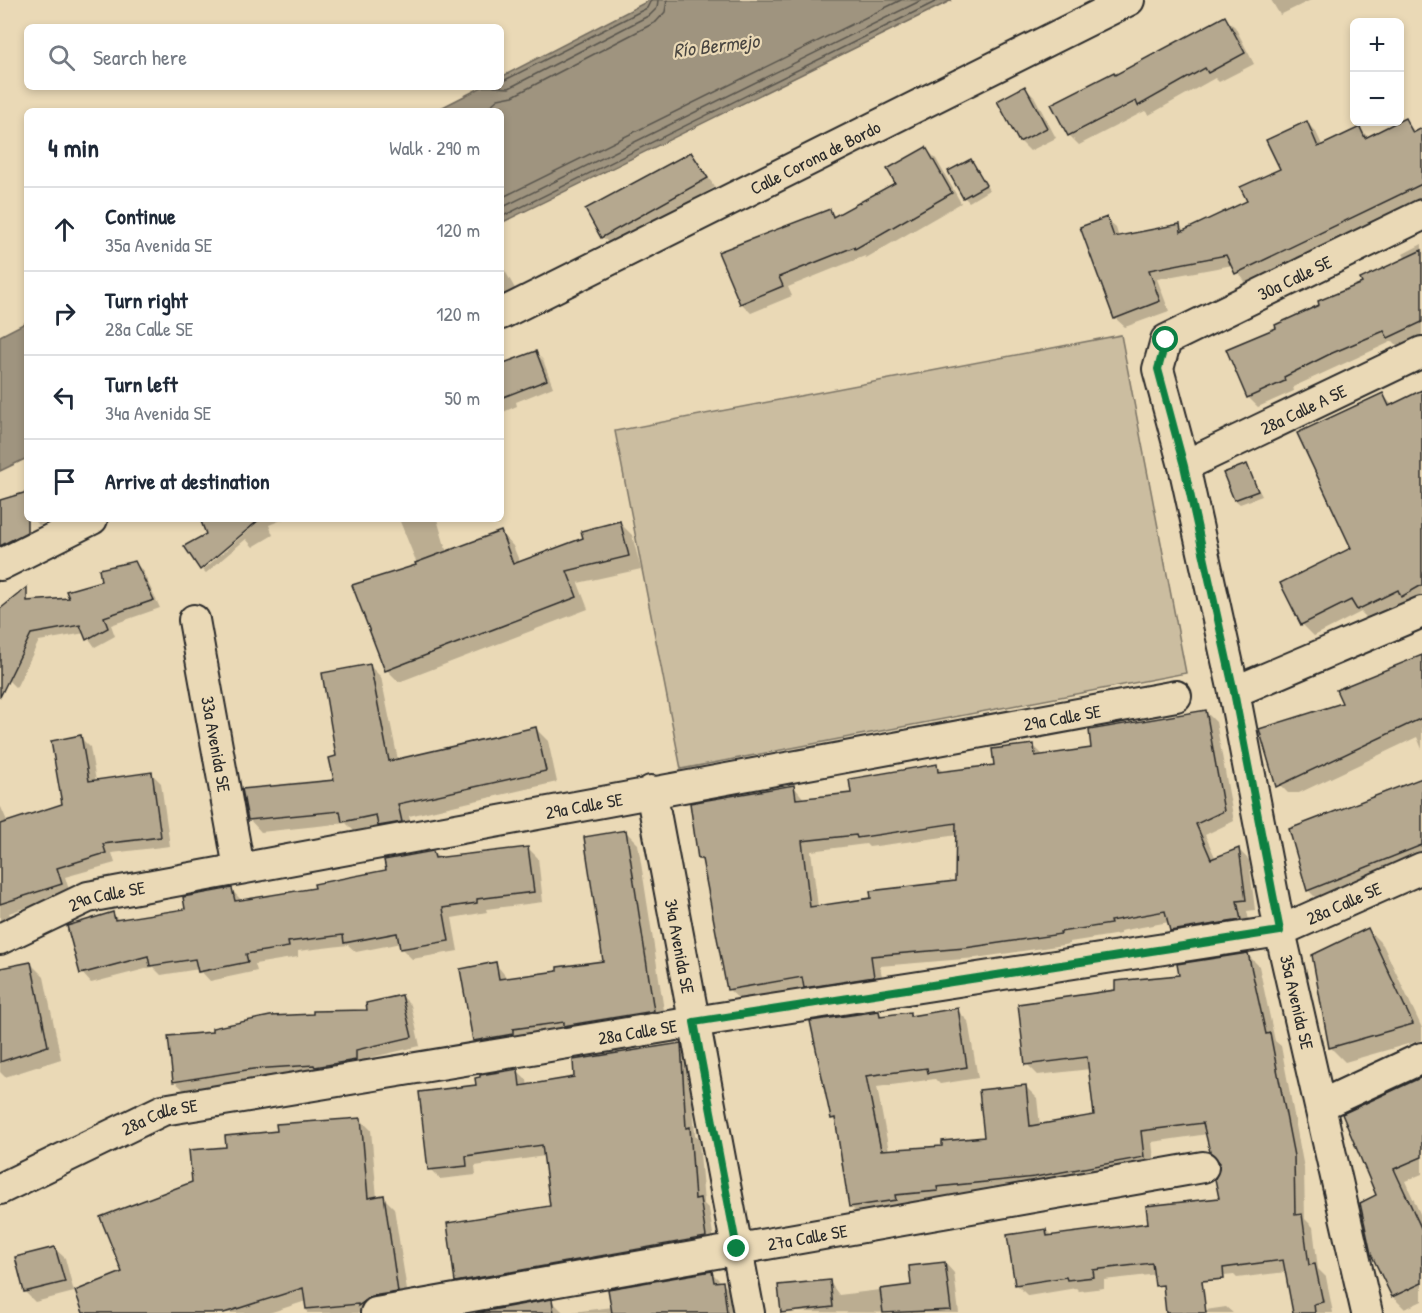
<!DOCTYPE html>
<meta charset="utf-8">
<style>
:root{--surface:#fff;--page:#f2f2f3;--text:#1f2937;--muted:#747a83;--line:#e0e1e3}
body{margin:0;font-family:"Patrick Hand",sans-serif;background:var(--page);color:var(--text)}
.controls{position:absolute;right:18px;top:18px;display:grid;overflow:hidden;border-radius:9px;box-shadow:0 3px 9px #0003}
.controls button{width:54px;height:54px;display:grid;place-items:center;padding:0;border:0;border-bottom:2px solid var(--line);background:var(--surface);color:var(--text);font:30px sans-serif}
.stop{position:absolute;width:18px;height:18px;margin:-14px;border:4px solid #0b8043;border-radius:50%;background:#fff}
.stop.end{background:#0b8043;border-color:#fff;box-shadow:0 2px 6px #0008}
.list{margin:0;padding:0;list-style:none}
h2{display:flex;justify-content:space-between;align-items:center;height:78px;margin:0;padding:0 24px;font-size:26px}
h2 small{font-size:20px;font-weight:400;color:var(--muted)}
.list li{display:grid;grid-template-columns:39px 1fr auto;gap:18px;align-items:center;box-sizing:border-box;height:84px;padding:0 24px;border-top:2px solid var(--line)}
.list b{display:block;font-size:22px;white-space:nowrap}
.list p{margin:0;font-size:20px;white-space:nowrap;color:var(--muted)}
.list em{font-size:20px;font-style:normal;color:var(--muted)}
.icon{flex:none;width:33px;height:33px;fill:none;stroke:currentColor;stroke-width:2;stroke-linecap:round;stroke-linejoin:round}
.map{position:relative;flex:none;width:1422px;height:1313px;overflow:hidden}
.search{position:absolute;background:var(--surface);box-shadow:0 3px 9px #0003;left:24px;top:24px;width:480px;height:66px;display:flex;align-items:center;gap:15px;box-sizing:border-box;padding:0 21px;border-radius:9px;color:var(--muted);font-size:22px}
.panel{position:absolute;background:var(--surface);box-shadow:0 3px 9px #0003;left:24px;top:108px;width:480px;height:414px;border-radius:9px}
.map>svg:first-child{display:block}
</style>
<div class="map">
<svg width="1422" height="1313" viewBox="0 0 1422 1313">
<rect width="100%" height="100%" fill="#ead9b6"/>
<filter id="ink" filterUnits="userSpaceOnUse"><feTurbulence type="fractalNoise" baseFrequency=".0167" numOctaves="2"/><feDisplacementMap in="SourceGraphic" scale="12" xChannelSelector="R" yChannelSelector="G"/><feConvolveMatrix kernelMatrix="1 2 1 2 8 2 1 2 1" color-interpolation-filters="sRGB"/></filter>
<g filter="url(#ink)">
<path fill="#cbbda0" stroke="#7b7466" stroke-width="1.5" d="M1121,335L1186,673L681,769L615,431Z"/>
<g fill="#9f947f" stroke="#716a5d" stroke-width="1.5">
<path d="M650,0H952L501,223V111H435L482,87H501V77Z"/>
<path d="M27,322V458L0,471V336Z"/>
</g>
<g fill="#0003" fill-rule="evenodd">
<path d="M1271,0H1311L1280,15Z"/>
<path d="M1225,18L1235,27L1254,64L1219,82L1215,78L1149,115L1145,111L1079,145L1069,135L1053,105L1113,74L1116,76ZM1142,96L1143,99L1070,136V133Z"/>
<path d="M1025,88L1035,98L1056,138L1030,151L1020,141Z"/>
<path d="M1405,120L1416,133L1422,130V198L1246,283L1233,265L1157,279L1169,311L1125,327L1115,318L1106,219L1116,228L1119,238L1179,225L1186,232L1249,202L1282,170L1307,123L1316,132L1323,147L1360,129L1369,138Z"/>
<path d="M926,149L936,159L961,203L866,258L865,256L788,287L792,296L751,313L741,303L830,211L836,217L897,183Z"/>
<path d="M691,154L715,187L611,246L603,237L587,210Z"/>
<path d="M971,160L989,190L969,202L964,197Z"/>
<path d="M1422,244V336L1399,347L1393,341L1293,387L1294,391L1258,407L1248,397L1278,328L1406,259L1403,254Z"/>
<path d="M501,264L517,292L501,300Z"/>
<path d="M536,353L543,360L553,387L516,402L517,406L501,413V367Z"/>
<path d="M1422,393V603L1370,621L1361,612L1314,636L1302,624L1353,549L1383,395L1393,406Z"/>
<path d="M1246,465L1262,496L1240,504L1235,500Z"/>
<path d="M33,519H55L39,525Z"/>
<path d="M202,519H284L269,525L273,535L253,547L246,539L206,573L203,570L249,530L247,527L208,535Z"/>
<path d="M399,519H437L447,553L501,533L513,546L520,563L620,523L632,535L641,569L578,583L588,609L399,682L387,670L418,566Z"/>
<path d="M0,521L7,525L20,542L0,551Z"/>
<path d="M134,562L142,570L160,608L111,625L115,636L95,647L85,633L39,641L16,688L9,681L0,663V611L14,600L73,599Z"/>
<path d="M1422,656V749L1417,737L1299,793H1288L1276,781L1344,704Z"/>
<path d="M369,665L381,677L398,760L536,729L548,741L557,782L409,816L413,833H356L346,823L261,832L249,819L336,781L338,758Z"/>
<path d="M1206,712L1216,722L1234,821L1205,835L1216,859L1239,850L1249,860L1255,910L1247,911L1251,930L1181,940L1171,930L1169,922L1120,931V934L1070,942V944L976,958L880,966L884,987L815,997L806,988L739,999L728,989L705,864L699,859L794,787L805,800L852,794L936,765L944,773L995,767L1033,745L1044,756L1092,750ZM958,835L957,882L818,907L811,851L866,844L869,847Z"/>
<path d="M80,737L90,747L96,781L151,773L161,783L170,846L112,853L115,863L65,877L70,893L9,913L14,924L0,930V805L8,823L64,805Z"/>
<path d="M1422,779V861L1320,902L1308,890Z"/>
<path d="M626,832L638,844L666,1023L487,1053L475,1040L495,963L508,979L605,963Z"/>
<path d="M528,848L538,858L543,902L486,909L487,912L452,918L458,951L412,959L402,949L401,943L356,952L348,945L298,951V957L255,964L257,971L210,981L199,969L161,975L153,967L91,983L82,973L113,914L120,921L187,910L232,890L242,901L316,889L388,871L433,852L440,859Z"/>
<path d="M1368,930L1383,945L1422,1028V1040L1345,1062L1330,1047Z"/>
<path d="M1248,955L1259,966L1275,1041L1281,1046L1304,1168L1305,1219L1313,1227L1318,1269L1326,1277L1333,1313H1294L1286,1272L1237,1278L1234,1275L1166,1282L1158,1274L1104,1280V1288L1079,1291L1076,1288L1028,1296L1017,1285L1046,1230L1052,1236L1149,1224L1221,1199V1163L1208,1134L1152,1142L1155,1168L862,1218L851,1207L838,1124L832,1118L879,1012L884,1017L909,1014L913,1017L957,1010L968,1021L978,1078L940,1084L935,1079L877,1087L889,1151L944,1147L986,1138L1026,1087L1037,1098L1040,1126L1096,1116L1090,1069L1038,1075L1027,1064L1117,991L1181,976Z"/>
<path d="M31,964L44,977L61,1059L5,1077L0,1072V970Z"/>
<path d="M402,996L411,1005L420,1046L365,1059V1069L263,1077L184,1090L174,1081L214,1033L369,1011Z"/>
<path d="M680,1045L690,1054L695,1135L699,1139L704,1204L709,1209L715,1247L466,1291L456,1281L551,1207L545,1156L475,1166L476,1175L440,1179L430,1169L478,1086L517,1070L527,1080L528,1087L576,1078Z"/>
<path d="M1422,1079V1174L1405,1181L1422,1218V1301L1405,1309L1393,1297L1373,1253L1378,1196Z"/>
<path d="M360,1119L371,1130L377,1198L383,1197L394,1208L409,1303L375,1313H307L306,1301L269,1313H85L124,1273L193,1183L227,1149L279,1133Z"/>
<path d="M55,1249L65,1258L74,1292L35,1302L25,1292Z"/>
<path d="M945,1263L954,1273L959,1313L782,1312L829,1281L839,1295L912,1286Z"/>
<path d="M712,1273L733,1294L736,1313H564L613,1307Z"/>
<path d="M552,1301L564,1313H484Z"/>
<path d="M1226,1307L1233,1313H1185Z"/>
</g>
<g fill="none" stroke-linecap="round" stroke-linejoin="round">
<g stroke="#59554d" stroke-width="1.5">
<path d="M501,82L647,8L651,0"/>
<path d="M494,87L509,88L650,15L657,8L658,0"/>
<path d="M484,111L498,99L513,96L656,22L665,12L667,0"/>
<path d="M501,198L901,0"/>
<path d="M501,208L922,0"/>
<path d="M501,217L939,0"/>
</g>
</g>
<g fill="#b5a88f" stroke="#2b2b2b" stroke-width="1.5" fill-rule="evenodd">
<path d="M1225,16L1245,53L1208,73L1205,68L1138,106L1136,101L1068,136L1051,104L1114,72L1115,75Z"/>
<path d="M1025,86L1047,128L1019,142L997,101Z"/>
<path d="M1405,118L1413,133L1422,128V184L1235,274L1226,255L1149,270L1160,301L1114,319L1080,227L1107,217L1114,237L1180,224L1181,232L1247,201L1240,187L1280,169L1266,140L1307,121L1318,147L1360,127L1365,138Z"/>
<path d="M926,147L952,193L855,249L854,247L779,277L783,286L740,304L718,252L830,209L833,217L895,183L887,169Z"/>
<path d="M691,152L708,178L601,238L585,209Z"/>
<path d="M971,159L986,185L963,198L948,171Z"/>
<path d="M1422,250V322L1388,338L1384,331L1330,354L1284,377L1285,381L1247,398L1226,349L1276,328L1275,325L1319,305L1318,301L1362,283L1360,279Z"/>
<path d="M536,351L547,380L501,398V364Z"/>
<path d="M1422,390V585L1401,597L1398,590L1357,610L1351,600L1301,625L1280,583L1351,548L1297,433L1383,393L1389,406Z"/>
<path d="M1247,464L1258,491L1234,500L1223,473Z"/>
<path d="M27,492V532L0,546V500Z"/>
<path d="M200,519H260L200,570L184,546L206,534Z"/>
<path d="M620,521L629,556L567,571L577,597L385,671L352,585L416,565L415,563L501,531L513,564L583,538L581,531Z"/>
<path d="M135,561L154,600L104,617L108,628L86,640L80,625L31,634L0,697V609L27,587V601L69,598L66,591L101,581L99,569Z"/>
<path d="M1422,655V718L1276,787L1259,729L1342,703L1336,690Z"/>
<path d="M370,664L389,761L536,727L546,771L398,804L402,822L378,826L376,815L342,822L340,811L248,820L242,789L334,780L329,758L336,756L322,673Z"/>
<path d="M1206,710L1224,811L1196,824L1211,859L1239,848L1246,900L1237,901L1241,920L1170,931L1165,911L1110,921L1111,924L1060,932L1061,934L965,948L871,956L874,977L804,988L802,977L727,990L702,859H698L690,803L794,785L796,799L851,793L849,779L937,764L938,772L994,765L992,749L1034,744L1035,756L1091,748L1089,730ZM956,823L955,881L870,891L871,898L810,907L802,841L856,835L857,838Z"/>
<path d="M81,735L89,781L152,772L161,837L103,844L106,853L57,868L62,884L0,904V824L62,804L51,741Z"/>
<path d="M1422,778V845L1307,891L1289,829Z"/>
<path d="M626,830L654,1011L569,1025L564,1026V1022L513,1029V1034L473,1041L460,969L496,962L499,979L557,971V967L603,961L584,837Z"/>
<path d="M528,847L534,892L477,899V903L443,908L449,941L400,949L397,933L344,943L343,935L288,942L289,947L246,954L248,962L198,972L195,959L150,966L148,956L80,974L67,926L113,912L115,920L185,909L183,897L232,888L235,901L315,888L314,884L386,870L384,860L433,851L435,858Z"/>
<path d="M1368,928L1413,1024L1329,1048L1312,955Z"/>
<path d="M1248,953L1266,1034L1270,1033L1294,1156L1295,1215L1302,1214L1309,1265L1315,1264L1323,1302L1314,1304L1315,1313H1293L1283,1260L1223,1268L1224,1279L1202,1281L1206,1313H1166L1163,1285L1155,1286L1152,1263L1093,1270L1094,1277L1067,1280L1066,1277L1015,1285L1007,1235L1046,1229L1047,1236L1148,1223L1146,1206L1219,1198L1215,1179L1220,1163L1210,1152L1203,1123L1141,1131L1144,1157L1035,1177L937,1187L938,1191L895,1195L896,1200L849,1207L835,1118L831,1119L810,1021L879,1011L880,1016L910,1012V1016L958,1008L967,1067L928,1073L927,1068L866,1076L881,1150L942,1146V1141L984,1137L979,1090L1026,1085L1030,1126L1094,1115L1087,1057L1025,1065L1018,1004L1115,990V981L1179,975L1177,964Z"/>
<path d="M31,962L48,1046L0,1062V968Z"/>
<path d="M402,995L412,1037L356,1050V1060L315,1067L314,1065L253,1069L173,1082L168,1036L212,1032V1028L270,1016L313,1014V1011L367,1010L366,1003Z"/>
<path d="M681,1043L686,1128L690,1127L695,1199L700,1198L706,1237L455,1282L447,1223L550,1206L542,1145L466,1156L467,1166L428,1170L419,1092L476,1085L475,1078L480,1077V1075L518,1069L520,1086L574,1077L573,1060Z"/>
<path d="M1422,1077V1157L1394,1169L1422,1230V1283L1392,1297L1371,1254L1360,1203L1376,1195L1342,1114Z"/>
<path d="M361,1118L368,1198L384,1195L398,1292L372,1296L358,1306V1304L306,1309L303,1288L224,1313H83L75,1291L122,1272L100,1217L192,1182L189,1150L226,1147L225,1136L277,1131L276,1124Z"/>
<path d="M55,1247L65,1282L24,1292L15,1257Z"/>
<path d="M945,1262L951,1310L883,1313L880,1289L911,1285L909,1266Z"/>
<path d="M712,1271L714,1282L723,1281L727,1313H612L608,1289Z"/>
<path d="M830,1280L833,1307L781,1313L778,1285Z"/>
<path d="M552,1299L554,1313H475Z"/>
</g>
<g fill="none" stroke-linecap="round" stroke-linejoin="round">
<g stroke="#2b2b2b" stroke-width="34">
<g id="street">
<path id="s1" d="M501,314L1129,0"/>
<path id="s2" d="M1184,466L1422,352"/>
<path d="M0,565L92,519"/>
<path id="s3" d="M194,620L239,868"/>
<path d="M1234,692L1422,612"/>
<path id="s4" d="M651,791L749,1313"/>
<path id="s5" d="M0,939L88,897L1176,696"/>
<path d="M1321,1105L1422,1058"/>
<path id="s6" d="M0,1189L163,1110L694,1022L1280,931L1422,868"/>
<path id="s7" d="M376,1313L1203,1167"/>
<path id="s8" d="M1367,1313L1280,931L1234,692L1184,466L1158,369L1166,340L1422,215"/>
</g>
</g>
<use href="#street" stroke="#ead9b6" stroke-width="30"/>
</g>
</g>
<g fill="none" stroke-linecap="round" stroke-linejoin="round" filter="url(#ink)">
<path stroke="#0b8043" stroke-width="8" d="M737,1249L694,1022L1280,931L1234,692L1184,466L1158,369L1166,340"/>
</g>
<g text-anchor="middle" dominant-baseline="central" stroke-width="4.5" stroke-linejoin="round" paint-order="stroke">
<g font-size="18" fill="#2b2b2b" stroke="#ead9b6">
<text stroke="none"><textPath href="#s1" startOffset="351">Calle Corona de Bordo</textPath></text>
<text stroke="none"><textPath href="#s8" startOffset="1140">30a Calle SE</textPath></text>
<text stroke="none"><textPath href="#s2" startOffset="132">28a Calle A SE</textPath></text>
<text stroke="none"><textPath href="#s5" startOffset="1088">29a Calle SE</textPath></text>
<text stroke="none"><textPath href="#s3" startOffset="126">33a Avenida SE</textPath></text>
<text stroke="none"><textPath href="#s5" startOffset="602">29a Calle SE</textPath></text>
<text stroke="none"><textPath href="#s5" startOffset="116">29a Calle SE</textPath></text>
<text stroke="none"><textPath href="#s6" startOffset="1382">28a Calle SE</textPath></text>
<text stroke="none"><textPath href="#s4" startOffset="158">34a Avenida SE</textPath></text>
<text transform="translate(1297 1002) rotate(77)">35a Avenida SE</text>
<text stroke="none"><textPath href="#s6" startOffset="662">28a Calle SE</textPath></text>
<text stroke="none"><textPath href="#s6" startOffset="176">28a Calle SE</textPath></text>
<text stroke="none"><textPath href="#s7" startOffset="438">27a Calle SE</textPath></text>
</g>
<g font-size="20" font-style="italic" fill="#484540" stroke="#ead9b6">
<text transform="translate(716 45) rotate(-7)">Río Bermejo</text>
</g>
</g>
</svg>
<div class="controls">
<button>+</button>
<button>−</button>
</div>
<div class="stop" style="left:1166px;top:340px"></div>
<div class="stop end" style="left:737px;top:1249px"></div>
<div class="search"><svg class="icon" aria-label="search" viewBox="0 0 24 24"><circle cx="10" cy="10" r="6"/><path d="M15 15l6 6"/></svg>Search here</div>
<section class="panel">
<h2>4 min<small>Walk · 290 m</small></h2>
<ul class="list">
<li><svg class="icon" aria-label="ahead" viewBox="0 0 24 24"><path d="M12 20V5M6 11l6-6 6 6"/></svg><div><b>Continue</b><p>35a Avenida SE</p></div><em>120 m</em></li>
<li><svg class="icon" aria-label="right" viewBox="0 0 24 24"><path d="M7 20v-9h11M14 6l5 5-5 5"/></svg><div><b>Turn right</b><p>28a Calle SE</p></div><em>120 m</em></li>
<li><svg class="icon" aria-label="left" viewBox="0 0 24 24"><path d="M17 20v-9H6M10 6l-5 5 5 5"/></svg><div><b>Turn left</b><p>34a Avenida SE</p></div><em>50 m</em></li>
<li><svg class="icon" aria-label="arrive" viewBox="0 0 24 24"><path d="M6 21V4h12l-3 4 3 4H6"/></svg><div><b>Arrive at destination</b></div></li>
</ul>
</section>
</div>
